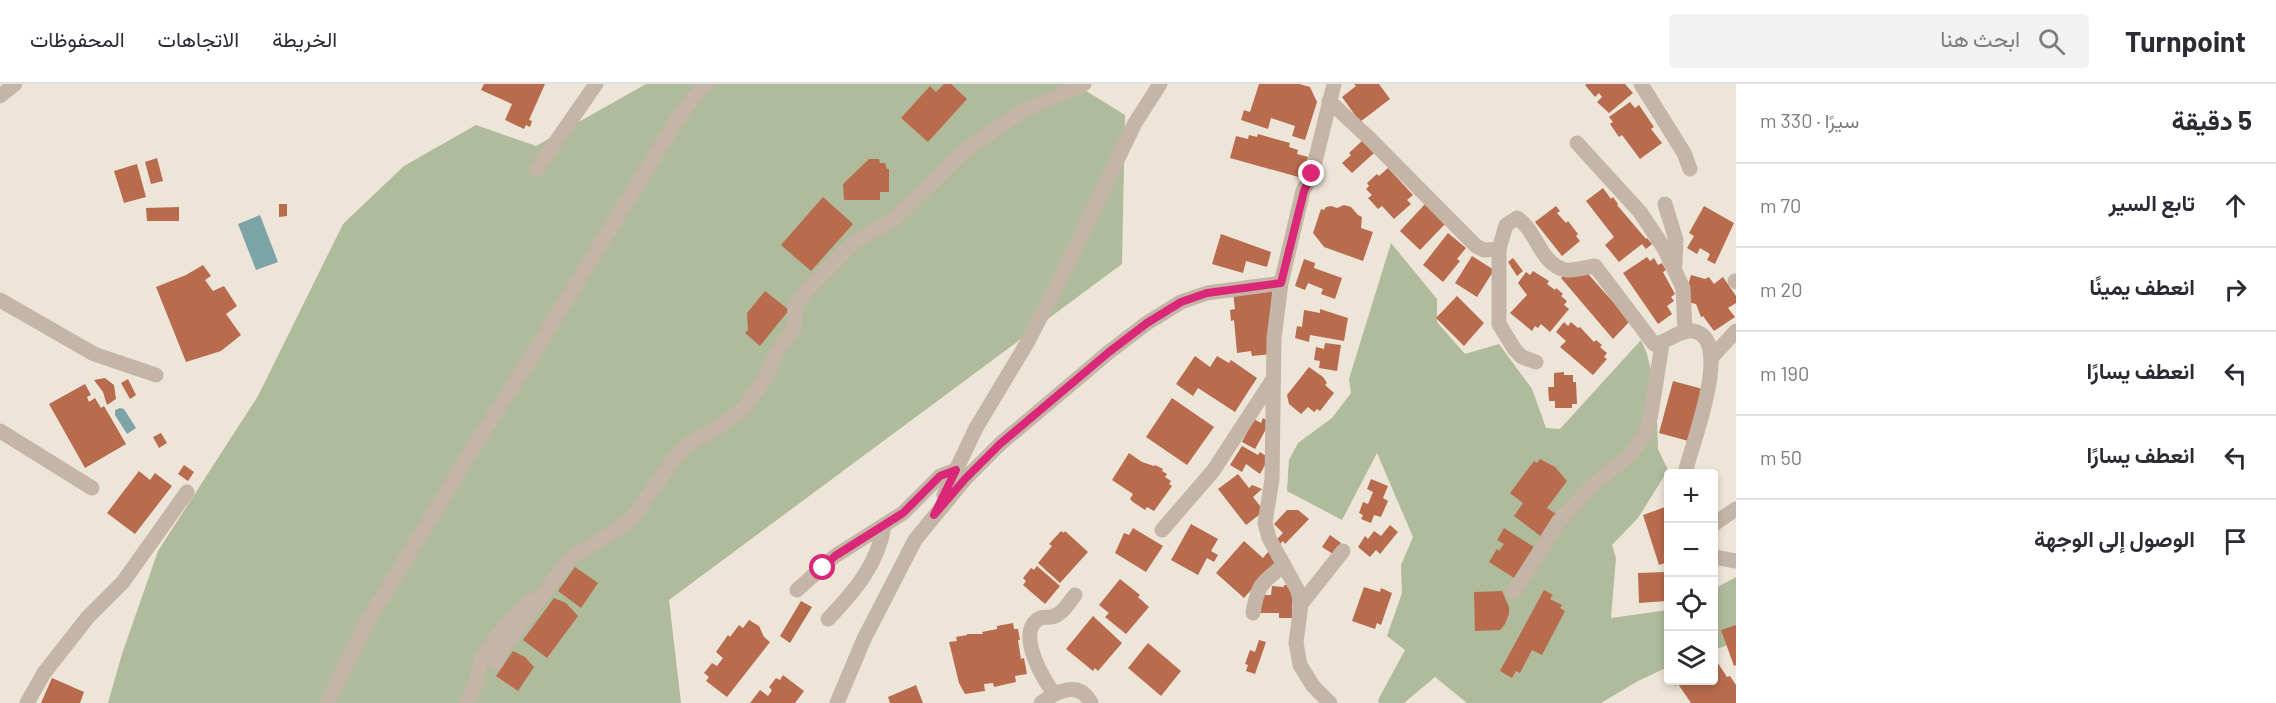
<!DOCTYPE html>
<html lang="ar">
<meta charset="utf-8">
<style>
:root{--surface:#fff;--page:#f2f2f3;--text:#2b2b33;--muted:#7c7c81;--line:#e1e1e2}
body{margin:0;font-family:Barlow,Vazirmatn,sans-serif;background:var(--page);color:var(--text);direction:rtl}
.controls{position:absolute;right:18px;bottom:18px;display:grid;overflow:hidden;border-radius:6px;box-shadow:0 3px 9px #0003}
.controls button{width:54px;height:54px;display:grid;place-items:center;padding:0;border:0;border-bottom:2px solid var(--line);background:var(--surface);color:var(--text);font:30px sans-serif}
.stop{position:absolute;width:18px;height:18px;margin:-14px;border:4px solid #db2777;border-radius:50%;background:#fff}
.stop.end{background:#db2777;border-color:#fff;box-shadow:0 2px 6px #0008}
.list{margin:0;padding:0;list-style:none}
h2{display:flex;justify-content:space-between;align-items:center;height:78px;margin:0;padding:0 24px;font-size:26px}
h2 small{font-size:20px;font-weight:400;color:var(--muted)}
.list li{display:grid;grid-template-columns:39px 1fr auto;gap:18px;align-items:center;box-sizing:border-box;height:84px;padding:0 24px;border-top:2px solid var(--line)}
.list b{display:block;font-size:22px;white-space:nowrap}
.list em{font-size:20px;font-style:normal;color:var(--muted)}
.icon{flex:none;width:33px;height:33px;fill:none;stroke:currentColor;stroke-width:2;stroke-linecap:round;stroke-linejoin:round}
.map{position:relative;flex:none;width:1736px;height:619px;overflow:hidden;direction:ltr}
header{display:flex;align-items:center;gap:36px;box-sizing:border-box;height:84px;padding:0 30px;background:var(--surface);border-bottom:2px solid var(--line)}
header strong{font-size:28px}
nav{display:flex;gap:33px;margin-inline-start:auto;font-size:21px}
.search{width:420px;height:54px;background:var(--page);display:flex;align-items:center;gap:15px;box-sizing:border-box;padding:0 21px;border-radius:6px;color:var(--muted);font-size:22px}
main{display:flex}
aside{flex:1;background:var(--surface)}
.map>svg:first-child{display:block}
</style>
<header>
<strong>Turnpoint</strong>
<div class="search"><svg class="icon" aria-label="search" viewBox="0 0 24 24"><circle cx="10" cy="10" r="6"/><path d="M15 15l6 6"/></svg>ابحث هنا</div>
<nav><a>الخريطة</a><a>الاتجاهات</a><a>المحفوظات</a></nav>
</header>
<main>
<aside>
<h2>5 دقيقة<small>سيرًا · 330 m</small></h2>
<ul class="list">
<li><svg class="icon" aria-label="ahead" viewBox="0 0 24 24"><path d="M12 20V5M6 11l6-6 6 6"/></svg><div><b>تابع السير</b></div><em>70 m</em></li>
<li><svg class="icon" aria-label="right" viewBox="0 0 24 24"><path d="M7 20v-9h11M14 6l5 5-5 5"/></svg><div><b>انعطف يمينًا</b></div><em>20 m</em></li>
<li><svg class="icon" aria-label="left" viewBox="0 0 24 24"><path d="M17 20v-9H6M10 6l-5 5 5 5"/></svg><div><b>انعطف يسارًا</b></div><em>190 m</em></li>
<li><svg class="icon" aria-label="left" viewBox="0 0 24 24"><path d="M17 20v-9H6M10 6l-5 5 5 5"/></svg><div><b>انعطف يسارًا</b></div><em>50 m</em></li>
<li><svg class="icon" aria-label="arrive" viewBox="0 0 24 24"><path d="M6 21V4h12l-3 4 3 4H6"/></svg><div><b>الوصول إلى الوجهة</b></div></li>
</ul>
</aside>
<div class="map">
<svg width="1736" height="619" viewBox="0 0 1736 619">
<rect width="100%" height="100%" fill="#eee5d9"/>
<g fill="#afbb9b">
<path d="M646,0H1075L1125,31L1122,180L669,516L681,619H108L122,570L158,467L258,312L343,140L404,82L476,41L536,62Z"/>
<path d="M1391,159L1437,215V238L1465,270L1499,260L1532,305L1546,344L1560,345L1641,256L1647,270L1656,307L1658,365L1668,386L1638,434L1612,461L1616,474L1611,534L1668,526V583L1638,597L1601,619H1467L1435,593L1404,619H1379L1378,616L1405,566L1387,552L1402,509L1401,481L1413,453L1377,369L1342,436L1287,407L1289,376L1298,359L1332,334L1351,309L1349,295Z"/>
<path d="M1736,493V558L1714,566V505Z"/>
</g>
<g fill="#7ca4a7">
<path d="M260,131L278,178L256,186L238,140Z"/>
<path d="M120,324L124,325L136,344L127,350L115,331V326Z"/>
</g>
<g fill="#b86b4d">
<path d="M484,0H545L529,36L532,37L530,43L526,41L524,45L505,36L512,20L481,6Z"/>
<path d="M944,0H951L967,15L928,58L901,34L930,2L936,8Z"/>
<path d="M1259,0H1299L1310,3L1317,18L1305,56L1292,52L1295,42L1271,34L1268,45L1241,36L1244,26L1250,28Z"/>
<path d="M1354,0H1379L1390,15L1360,38L1342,13L1356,2Z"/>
<path d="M1587,0H1625L1633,9L1609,29L1597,18L1602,13L1599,9L1595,13L1585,1Z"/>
<path d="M1630,18L1635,24L1639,21L1654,43L1651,45L1662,59L1640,75L1622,51L1619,53L1610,40L1613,38L1609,33Z"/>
<path d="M1258,50L1290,59L1289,63L1298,66L1297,70L1308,73L1302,94L1230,74L1236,52L1248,55L1249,51L1257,53Z"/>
<path d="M1363,56L1374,69L1352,89L1342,79L1351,71L1349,69Z"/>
<path d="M157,74L163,97L151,100L145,78Z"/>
<path d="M869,75H879L880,79H885L887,85H889V108H880V116H844L843,100Z"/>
<path d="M137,80L146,113L124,119L114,87Z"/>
<path d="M1388,84L1413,111L1407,116L1411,120L1394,135L1382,122L1378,125L1368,114L1372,111L1366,105L1369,102L1367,99L1377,90L1379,92Z"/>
<path d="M1603,104L1611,115L1613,113L1618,120L1617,121L1646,155L1647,154L1652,160L1646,165L1642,160L1619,178L1605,161L1614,153L1586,117Z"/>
<path d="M823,113L853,140L811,187L781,161Z"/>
<path d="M1426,119L1446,139L1420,166L1400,147Z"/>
<path d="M279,120H287V132L279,133Z"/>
<path d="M1344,121L1351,123L1358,131L1362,133L1361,144L1373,148L1363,177L1324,163L1313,149L1321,125L1324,126L1326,123L1331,122L1337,124Z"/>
<path d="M1556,122L1560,127L1557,129L1566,139L1568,137L1578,150L1576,152L1580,157L1562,172L1535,138Z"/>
<path d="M1704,122L1734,139L1715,180L1707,176L1710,170L1700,164L1697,170L1687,164L1694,152L1689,149Z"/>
<path d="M179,123V137H147L146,124Z"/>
<path d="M1448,149L1466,164L1457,175L1460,177L1443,198L1423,181Z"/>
<path d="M1221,150L1271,168L1267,183L1246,177L1243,189L1212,180Z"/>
<path d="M1472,172L1494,186L1477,213L1455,199Z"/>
<path d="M1647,173L1650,177L1654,174L1658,181L1662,179L1666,186L1663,188L1675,210L1671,213L1674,217L1667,222L1672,230L1658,240L1623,189Z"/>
<path d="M1513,174L1523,187L1517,192L1508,178Z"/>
<path d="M1304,175L1315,179L1314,184L1342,194L1335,215L1321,210L1323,205L1308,199L1305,206L1295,202Z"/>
<path d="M203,181L211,192L205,196L213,207L224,202L237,222L226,230L241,251L221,267L186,278L156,203L186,191Z"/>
<path d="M1533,187L1549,197L1547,200L1555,206L1556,204L1563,210L1561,212L1567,217L1564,221L1569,225L1550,248L1541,240L1538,244L1535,242L1532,247L1510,229L1527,211L1518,199L1526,188L1530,191Z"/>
<path d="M1566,189H1591L1589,191L1630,237L1613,255L1561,194Z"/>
<path d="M1691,191L1705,195L1709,193L1714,200L1723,193L1736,212V219L1728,224L1735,233L1714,247L1703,232L1701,233L1696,220L1687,218L1685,212Z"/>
<path d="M765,207L789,226L760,262L745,249L748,246L747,229Z"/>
<path d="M1272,207L1271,249H1267L1272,270L1252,272L1251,267L1237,269L1234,236L1231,237L1230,226L1235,225L1233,209Z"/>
<path d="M1457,212L1484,239L1464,262L1436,234Z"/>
<path d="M1320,225L1348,234L1344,257L1310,251L1309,258L1295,254L1297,242L1302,243L1304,226L1320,229Z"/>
<path d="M1564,238L1568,242L1571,238L1578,244L1580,243L1594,258L1596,256L1602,261L1600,263L1607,269L1604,273L1607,275L1593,291L1560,263L1566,257L1556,248Z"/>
<path d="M1325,259L1341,261L1337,287L1319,284L1320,277L1314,276L1316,263L1324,265Z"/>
<path d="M1195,272L1210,283L1217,272L1229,279L1231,276L1257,294L1235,328L1198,304L1193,312L1176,300Z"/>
<path d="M1309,283L1323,293L1327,299L1325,301L1334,309L1320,327L1317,325L1314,328L1308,323L1301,330L1289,320L1287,311Z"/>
<path d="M1564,288V291H1573V298H1576L1577,320H1572V324H1555V317H1549L1548,303H1554V289Z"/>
<path d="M105,294L114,301L116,315L107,321L103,308L94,296Z"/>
<path d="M128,295L136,311L130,315L121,299Z"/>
<path d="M1673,297L1706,306L1692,358L1659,349Z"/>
<path d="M85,300L91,311L87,313L89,318L95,314L101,324L104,322L126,360L85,384L49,320Z"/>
<path d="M1172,314L1214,343L1187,381L1146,353Z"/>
<path d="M1263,334L1270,338L1255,365L1242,358L1254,335L1261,339Z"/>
<path d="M161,349L167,359L159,364L153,353Z"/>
<path d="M1242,362L1258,371L1260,368L1269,374L1260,390L1246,380L1242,388L1230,381Z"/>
<path d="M1129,369L1142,378L1154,382L1155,381L1163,385L1162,387L1167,390L1165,393L1171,397L1169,400L1172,402L1154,427L1147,423L1145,426L1133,418L1130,415L1133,410L1112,396Z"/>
<path d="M1540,375L1555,383L1567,397L1547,424L1559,432L1543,454L1514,432L1523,419L1510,409L1534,377L1537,379Z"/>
<path d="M184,381L194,388L188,397L178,390Z"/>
<path d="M139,387L150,396L155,389L172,402L135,450L107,429Z"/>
<path d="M1238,390L1249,404L1252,401L1262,405L1253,413L1264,427L1246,441L1218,405Z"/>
<path d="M1371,395L1388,402L1383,414L1388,417L1381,433L1374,431L1371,439L1361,435L1363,431L1359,429L1363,418L1368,420L1373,408L1367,405Z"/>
<path d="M1668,422V478L1659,481L1643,431Z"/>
<path d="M1287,426H1298L1309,435L1285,460L1283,457L1280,460L1276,456L1283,449L1274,440Z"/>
<path d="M1191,440L1218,455L1211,467L1218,471L1214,478L1207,474L1198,491L1171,476Z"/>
<path d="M1390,441L1398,448L1380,470L1376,466L1370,473L1358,463L1365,452L1368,455L1374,447L1381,452Z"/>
<path d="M1133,444L1163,462L1146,488L1115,469L1124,449L1129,451Z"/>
<path d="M1504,444L1534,463L1514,494L1489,478L1497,465L1499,467L1504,460L1497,456Z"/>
<path d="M1061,447L1064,449L1065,447L1088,468L1060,499L1038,479L1052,462L1049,460Z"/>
<path d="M1330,451L1341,459L1333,470L1322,463Z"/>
<path d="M1244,457L1263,474L1269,467L1278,475L1244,514L1216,489Z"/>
<path d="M1037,482L1060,502L1045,520L1023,501L1026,497L1023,494L1031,484L1034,486Z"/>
<path d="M575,483L598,499L581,524L558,507Z"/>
<path d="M1666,488L1667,517L1639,519L1638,489Z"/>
<path d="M1120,495L1140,511L1138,513L1149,523L1126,550L1105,533L1109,529L1099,521Z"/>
<path d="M1284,501H1293L1292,534H1279V529H1260L1261,511H1271L1272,502L1284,503Z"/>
<path d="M1364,503L1380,508L1381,504L1392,509L1381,541L1377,539L1375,545L1352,537Z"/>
<path d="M1544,506L1553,511L1550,515L1562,521L1560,524L1565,527L1542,571L1532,566L1520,589L1516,587L1512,594L1500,587Z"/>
<path d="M1502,507L1509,523V530L1505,540L1500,546L1475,547L1474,508Z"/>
<path d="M554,514L566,519L578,532L547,574L523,556Z"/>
<path d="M801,517L812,523L790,559L780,552Z"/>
<path d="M1093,532L1122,559L1098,587L1095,584L1093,587L1066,565Z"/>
<path d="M749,536L759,542L764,553L770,558L727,613L706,597L709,593L704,589L712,579L717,582L723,574L716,568L728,551L730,553L739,541L743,544Z"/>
<path d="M1013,539L1014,545H1018L1020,556H1018L1021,575L1024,574L1027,590L1015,592L1016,598L994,603L993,599L984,600L985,607L965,610L959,599L949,558L957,557L956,553L967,551V550H983L982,548L997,545V542Z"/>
<path d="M1736,541V581L1734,582L1721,546Z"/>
<path d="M1259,556L1266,558L1255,590L1246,587L1248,581L1245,580L1250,566L1255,568Z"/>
<path d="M1148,559L1181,587L1161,612L1128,584Z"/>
<path d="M513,567L525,573L534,583L518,607L496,592Z"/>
<path d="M1714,573L1727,593L1730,592L1736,601V619H1691L1678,600L1675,602L1672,596H1714Z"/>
<path d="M783,591L804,607L795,619H750L760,606L768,612L772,606L769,603L776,594L780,596Z"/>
<path d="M52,594L84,608L80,619H41Z"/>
<path d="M916,601L923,619H890L888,613Z"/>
</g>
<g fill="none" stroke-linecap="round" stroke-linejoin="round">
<g stroke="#c4b5a7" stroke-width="15">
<path d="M1641,0L1684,69L1690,85"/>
<path d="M0,12L15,0"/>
<path d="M1329,17L1369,54L1476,162L1484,166L1499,165L1506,141L1517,134C1537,146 1540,181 1566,186C1574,187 1586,183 1595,182L1654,260C1667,259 1680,245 1693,247C1736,254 1689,366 1685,390"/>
<path d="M1577,59L1640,128L1664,164L1683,204L1685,248"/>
<path d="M537,85L596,0"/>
<path d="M1665,120L1676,156L1675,180"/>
<path d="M1499,165V240L1515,266L1522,273L1536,278"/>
<path d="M1735,197L1736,198"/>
<path d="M0,216L94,270L156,291"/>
<path d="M1711,274L1736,247"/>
<path d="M0,347L92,404"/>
<path d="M944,411L976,344L1027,259L1056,203L1135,39L1160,0"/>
<path d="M1714,440L1736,425"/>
<path d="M1162,446L1213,387L1273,295"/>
<path d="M1714,473L1736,477"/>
<path d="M797,506L835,472L903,429L940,392L956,386"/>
<path d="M1514,508L1558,438L1591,403L1631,370L1646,349L1651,330L1662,260"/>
<path d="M1301,520L1343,467"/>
<path d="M1253,529C1258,499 1262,499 1284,481"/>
<path d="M828,535C854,508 878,480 884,442"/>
<path d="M496,579L501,567L570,474L625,441L637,428L674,374L687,361L720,342L744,324L766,293L776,269L794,244L795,223L807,206L854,158L893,136L964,67L1010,35L1027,25L1084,0"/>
<path d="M1054,609C1042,595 1018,550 1037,536C1042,532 1045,534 1051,533C1062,531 1068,520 1075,511"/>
<path d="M27,619L44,589L88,533L123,498L187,408"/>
<path d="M327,619L366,540L481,351L519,293L675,39L689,19L706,0"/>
<path d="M467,619L476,599L481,574L495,554L529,516"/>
<path d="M837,619L864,555L915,456L965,395L1000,360L1109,268L1147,239L1181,218L1207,209L1281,199"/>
<path d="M1041,619C1057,607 1079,596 1091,619"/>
<path d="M1330,619L1313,602L1300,581L1296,559L1301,520L1298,507L1269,454L1265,439L1272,395L1274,254L1281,199L1303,107L1312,90L1334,0"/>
</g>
</g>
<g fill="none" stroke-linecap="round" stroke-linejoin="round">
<path stroke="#db2777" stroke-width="8" d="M823,484L835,472L903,429L940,392L956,386L934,431L965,395L1000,360L1109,268L1147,239L1181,218L1207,209L1281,199L1304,107L1312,90"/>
</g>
</svg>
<div class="controls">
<button>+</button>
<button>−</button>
<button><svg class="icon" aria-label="locate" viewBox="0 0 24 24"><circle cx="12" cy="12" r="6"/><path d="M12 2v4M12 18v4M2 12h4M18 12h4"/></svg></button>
<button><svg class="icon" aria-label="layers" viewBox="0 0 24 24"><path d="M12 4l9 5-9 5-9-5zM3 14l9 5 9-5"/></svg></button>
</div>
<div class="stop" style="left:823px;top:484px"></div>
<div class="stop end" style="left:1312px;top:90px"></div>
</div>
</main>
